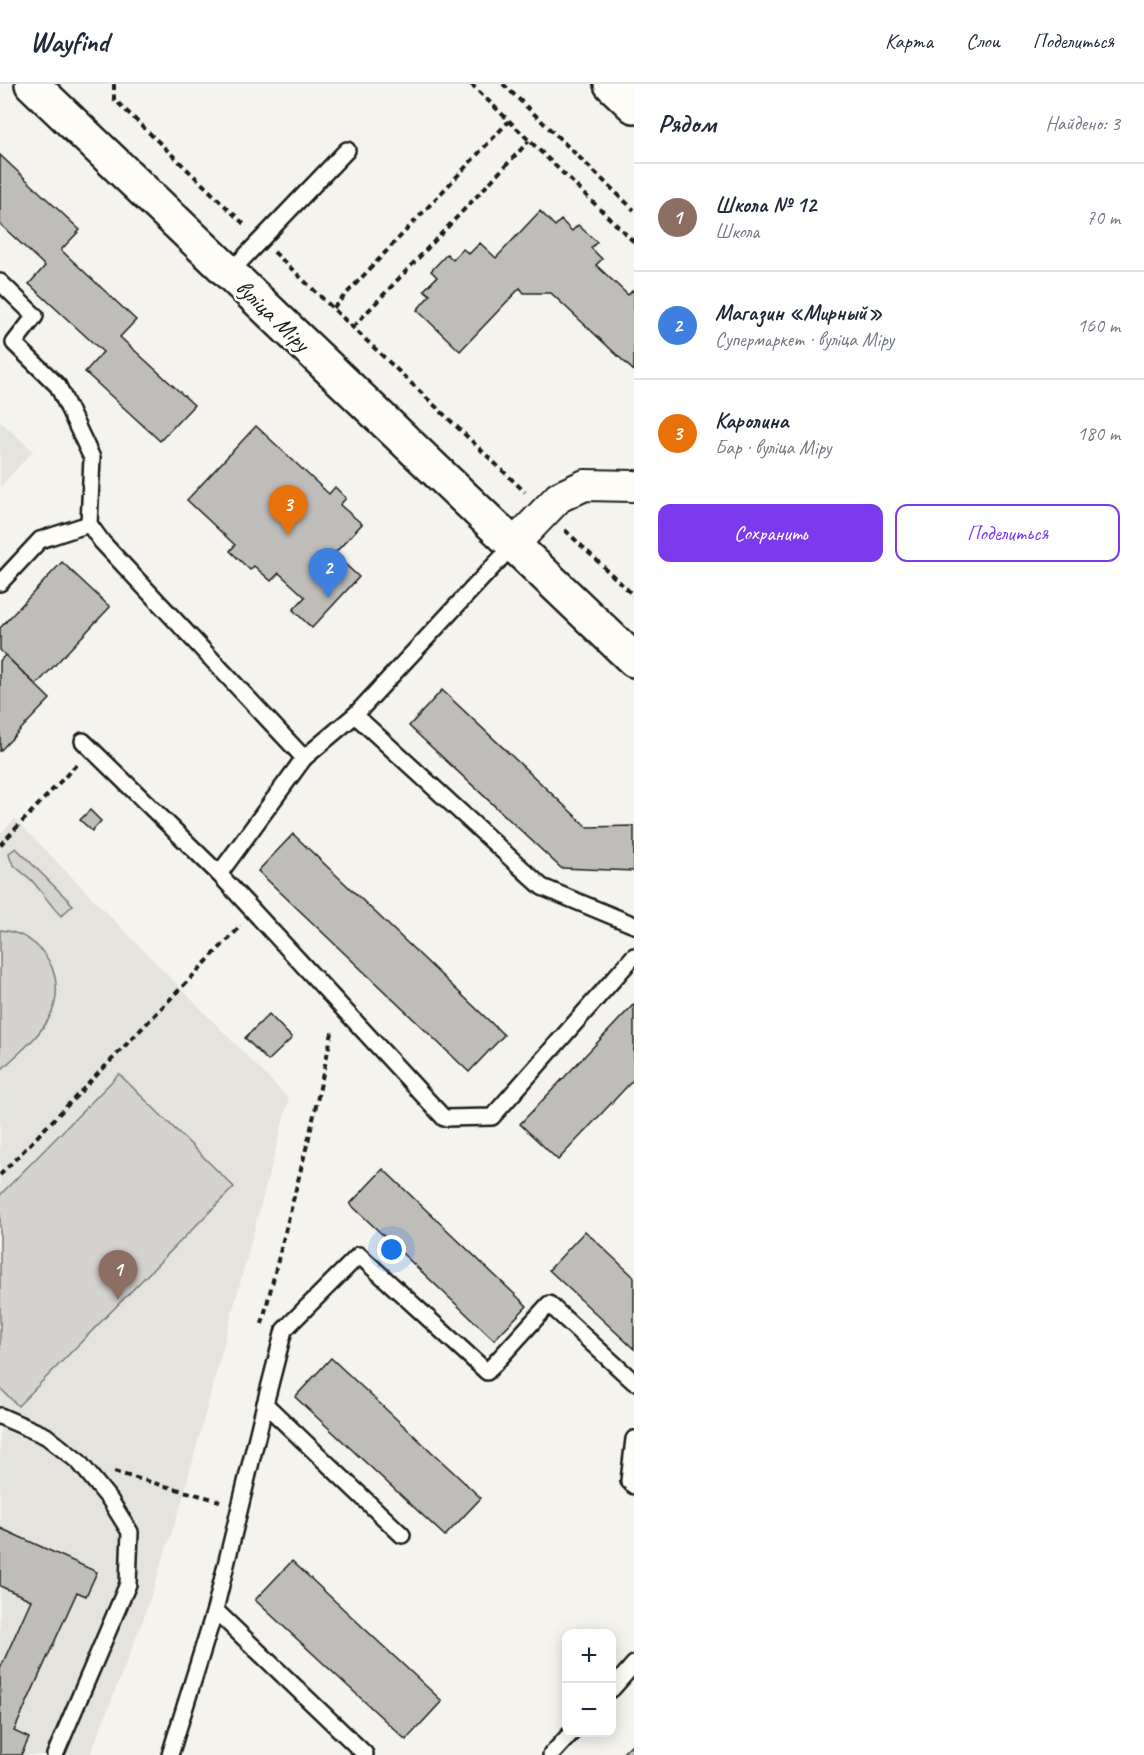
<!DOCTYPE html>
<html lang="ru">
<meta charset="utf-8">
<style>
:root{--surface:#fff;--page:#f2f2f3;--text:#1f2937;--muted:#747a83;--line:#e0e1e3;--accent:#7c3aed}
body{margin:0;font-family:Caveat,sans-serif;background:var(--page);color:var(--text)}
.controls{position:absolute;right:18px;bottom:18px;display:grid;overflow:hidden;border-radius:12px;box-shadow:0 3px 15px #0003}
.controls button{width:54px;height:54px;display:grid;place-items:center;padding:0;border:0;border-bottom:2px solid var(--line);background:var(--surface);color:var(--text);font:30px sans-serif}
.you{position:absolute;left:392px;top:1166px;width:21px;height:21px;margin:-15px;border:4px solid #fff;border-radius:50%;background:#1a73e8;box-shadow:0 0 0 9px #1a73e833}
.badge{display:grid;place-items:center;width:39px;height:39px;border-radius:50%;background:var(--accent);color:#fff;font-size:20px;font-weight:700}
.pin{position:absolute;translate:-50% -50px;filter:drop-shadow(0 2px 3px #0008)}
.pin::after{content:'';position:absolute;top:32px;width:21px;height:18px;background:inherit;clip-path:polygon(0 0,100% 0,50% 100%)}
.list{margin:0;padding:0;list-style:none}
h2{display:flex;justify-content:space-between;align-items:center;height:78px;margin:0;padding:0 24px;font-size:26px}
h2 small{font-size:20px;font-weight:400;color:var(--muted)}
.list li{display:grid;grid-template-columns:39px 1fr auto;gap:18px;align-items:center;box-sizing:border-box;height:108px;padding:0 24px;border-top:2px solid var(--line)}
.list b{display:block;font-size:22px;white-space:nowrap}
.list p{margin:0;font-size:20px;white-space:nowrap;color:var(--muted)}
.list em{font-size:20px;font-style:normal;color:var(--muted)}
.actions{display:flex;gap:12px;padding:18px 24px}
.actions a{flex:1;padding:14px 0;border:2px solid var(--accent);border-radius:12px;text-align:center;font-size:21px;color:var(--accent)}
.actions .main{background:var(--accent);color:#fff}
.map{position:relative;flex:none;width:634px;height:1671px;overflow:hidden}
header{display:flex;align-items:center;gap:36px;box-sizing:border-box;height:84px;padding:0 30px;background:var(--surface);border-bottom:2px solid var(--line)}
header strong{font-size:28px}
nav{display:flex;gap:33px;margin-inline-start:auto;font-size:21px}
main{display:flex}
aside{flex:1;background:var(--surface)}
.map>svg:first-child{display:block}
</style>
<header>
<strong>Wayfind</strong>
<nav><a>Карта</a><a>Слои</a><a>Поделиться</a></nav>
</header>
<main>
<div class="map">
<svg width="634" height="1671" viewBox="0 0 634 1671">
<rect width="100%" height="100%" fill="#f4f3ee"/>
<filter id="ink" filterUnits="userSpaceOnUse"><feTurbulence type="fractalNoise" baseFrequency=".0167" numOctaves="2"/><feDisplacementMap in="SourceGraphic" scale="12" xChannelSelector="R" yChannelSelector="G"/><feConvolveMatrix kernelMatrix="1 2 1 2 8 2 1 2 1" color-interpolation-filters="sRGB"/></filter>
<g filter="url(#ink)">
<g fill="#e4e3de">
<path d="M0,337L33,367L0,403Z"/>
<path d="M15,735L289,1015L182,1417L143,1536L90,1671H0V750Z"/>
</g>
<g fill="#d4d3cf" stroke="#787876" stroke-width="1.5">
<path d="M16,764L73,821L61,832C51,822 43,809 33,798C25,788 10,784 9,769Z"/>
<path d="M0,846C44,849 71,897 48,936C37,955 16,971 0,987Z"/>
<path d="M119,990L234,1103L18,1322L0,1304V1111Z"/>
</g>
<g fill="#bebdba" stroke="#1c1c1c" stroke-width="1.5">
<path d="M0,71L80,146L61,166L136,236L120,253L194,321L160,357L85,288L103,268L29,200L45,182L0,140Z"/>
<path d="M540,127L555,142L561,136L572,147L578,141L597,158L591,164L602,175L596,181L628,211L634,205V287L551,209H524L520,204L460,267L417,226L430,211L424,206L437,193L431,187L447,170L453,176L463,165L469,170L480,159L496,174Z"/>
<path d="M256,342L329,410L335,403L346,414L340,421L362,440L334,470L359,493L312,544L293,526L305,513L279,489L271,497L254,482L250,486L230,467L235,461L187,416Z"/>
<path d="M62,478L110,523L36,601L0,566V544Z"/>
<path d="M5,571L50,615L0,667V577Z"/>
<path d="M442,606L587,743L634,742V787L561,784L409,642Z"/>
<path d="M90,726L101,737L92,747L80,736Z"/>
<path d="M293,750L504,951L469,988L258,787Z"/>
<path d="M634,920V995L558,1076L520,1040Z"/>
<path d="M269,930L292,954L268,977L245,954Z"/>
<path d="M383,1085L527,1222L494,1256L350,1120Z"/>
<path d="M585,1147L634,1193V1265L549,1186Z"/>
<path d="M331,1274L481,1414L445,1452L295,1313Z"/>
<path d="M0,1444L97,1488L86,1512L77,1508L14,1647L29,1654L21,1671H0V1585L31,1516L0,1502Z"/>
<path d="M292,1477L442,1617L406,1656L255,1516Z"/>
<path d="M634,1658V1671H621Z"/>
</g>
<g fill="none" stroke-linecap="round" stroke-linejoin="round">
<g stroke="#1c1c1c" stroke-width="20">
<g id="service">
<path d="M229,189L347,66"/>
<path d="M0,198L35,232L14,259L58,302L92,374L89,440L102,458L304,674L219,790"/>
<path d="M0,499L40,456L89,440"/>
<path d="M355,631L513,461"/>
<path d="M83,657L219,790L444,1034L492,1033L634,872"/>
<path d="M304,674L355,631L542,803L634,841"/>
<path d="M265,1320L402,1451"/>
<path d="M0,1332L46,1352L79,1378L110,1416L130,1448L128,1500L55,1671"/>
<path d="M634,1355L629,1397L634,1402"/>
<path d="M215,1526L365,1670"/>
<path d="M612,1605L634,1580"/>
<path d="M170,1671L215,1526L265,1320L284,1246L359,1171L487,1288L549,1220L634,1298"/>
<path d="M551,1671L572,1648"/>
</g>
</g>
<g stroke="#1c1c1c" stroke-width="34">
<path id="minor" d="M513,461L559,413L585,401L634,402"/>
</g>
<g stroke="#1c1c1c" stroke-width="38">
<path id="tertiary" d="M32,0L634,576"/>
</g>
<g stroke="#1c1c1c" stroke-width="38">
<path id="secondary" d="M611,0L634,22"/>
</g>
<g stroke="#1c1c1c" stroke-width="4" stroke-dasharray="6 4.5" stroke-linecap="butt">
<path d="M114,0V15L247,143"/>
<path d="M471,0L634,158"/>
<path d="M503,0L634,126"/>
<path d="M274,168L525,408"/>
<path d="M333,224L509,37"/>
<path d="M353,243L529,57"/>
<path d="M565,446L634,512"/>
<path d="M0,761L78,679"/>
<path d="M0,1091L241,842"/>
<path d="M262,1240L310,1049L333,944"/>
<path d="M114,1388L220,1417"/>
</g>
<use href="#service" stroke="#fdfcf7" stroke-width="15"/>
<use href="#minor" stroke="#fdfcf7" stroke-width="30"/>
<use href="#tertiary" stroke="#fdfcf7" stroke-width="33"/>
<use href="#secondary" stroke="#fdfcf7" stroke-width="33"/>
</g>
</g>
<g text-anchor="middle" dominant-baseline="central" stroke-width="5" stroke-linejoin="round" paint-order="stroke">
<g font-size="24" fill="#1c1c1c" stroke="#fdfcf7">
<text transform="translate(273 231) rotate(44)">вуліца Міру</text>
</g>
</g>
</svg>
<div class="controls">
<button>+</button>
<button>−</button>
</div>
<div class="you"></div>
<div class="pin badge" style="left:118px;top:1216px;background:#8d6e63">1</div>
<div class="pin badge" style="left:328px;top:514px;background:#3f7fe0">2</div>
<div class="pin badge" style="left:288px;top:451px;background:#e8710a">3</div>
</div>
<aside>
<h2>Рядом<small>Найдено: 3</small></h2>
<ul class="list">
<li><span class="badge" style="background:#8d6e63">1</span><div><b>Школа № 12</b><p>Школа</p></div><em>70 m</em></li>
<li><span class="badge" style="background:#3f7fe0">2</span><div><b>Магазин «Мирный»</b><p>Супермаркет · вуліца Міру</p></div><em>160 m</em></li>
<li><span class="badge" style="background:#e8710a">3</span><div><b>Каролина</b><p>Бар · вуліца Міру</p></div><em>180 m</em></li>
</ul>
<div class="actions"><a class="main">Сохранить</a><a>Поделиться</a></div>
</aside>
</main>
